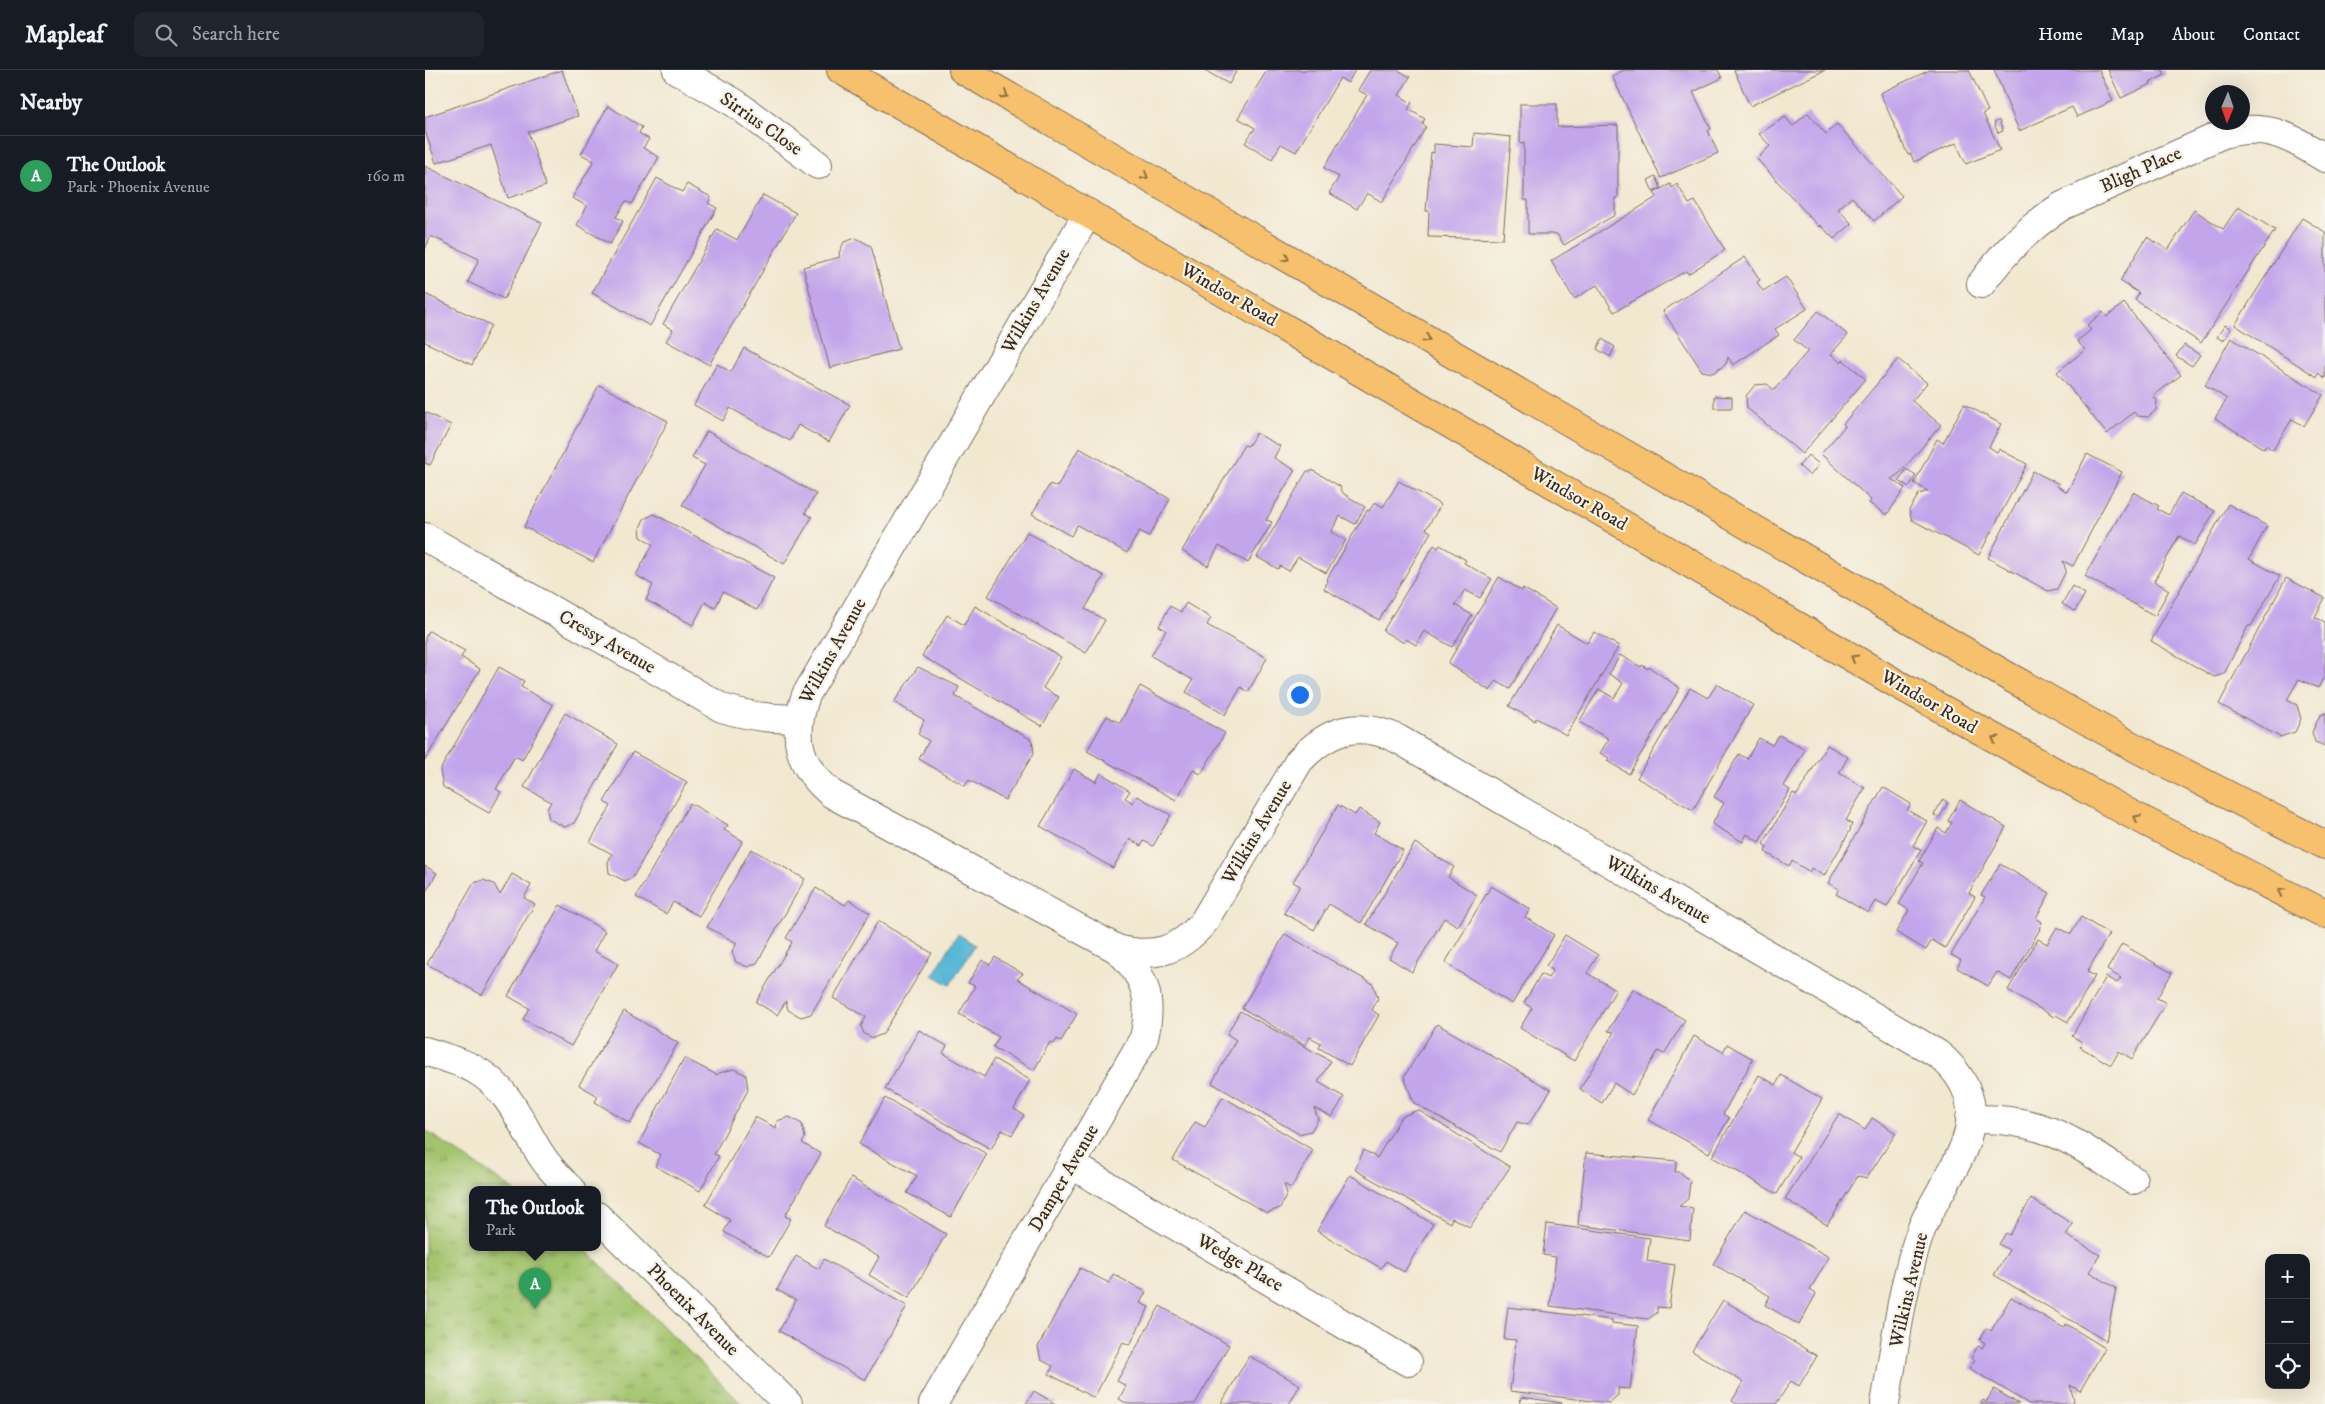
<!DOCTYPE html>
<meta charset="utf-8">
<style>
:root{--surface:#171b24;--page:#20242c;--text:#f1f3f6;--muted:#9ea1a6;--line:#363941;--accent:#c8321e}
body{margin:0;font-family:"IM FELL DW Pica",serif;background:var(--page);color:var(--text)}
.controls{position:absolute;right:15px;bottom:15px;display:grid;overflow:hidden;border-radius:10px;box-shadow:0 5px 20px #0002}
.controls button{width:45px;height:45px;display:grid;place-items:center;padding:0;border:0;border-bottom:1px solid var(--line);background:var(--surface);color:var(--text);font:25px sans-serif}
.compass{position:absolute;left:1780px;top:15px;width:45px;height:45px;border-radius:50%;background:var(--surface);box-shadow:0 5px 20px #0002;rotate:182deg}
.you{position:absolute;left:874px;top:624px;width:18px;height:18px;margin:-12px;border:4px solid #fff;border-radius:50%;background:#1a73e8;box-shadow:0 0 0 8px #1a73e833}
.badge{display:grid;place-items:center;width:32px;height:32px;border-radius:50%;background:var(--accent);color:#fff;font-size:16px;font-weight:700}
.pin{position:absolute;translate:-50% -41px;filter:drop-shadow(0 1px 2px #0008)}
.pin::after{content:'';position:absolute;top:26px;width:18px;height:15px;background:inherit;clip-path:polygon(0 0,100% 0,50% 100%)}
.popup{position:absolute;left:44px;top:1116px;width:132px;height:65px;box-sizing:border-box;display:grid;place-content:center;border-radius:10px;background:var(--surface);filter:drop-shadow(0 1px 4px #0005);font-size:16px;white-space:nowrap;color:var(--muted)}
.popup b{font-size:19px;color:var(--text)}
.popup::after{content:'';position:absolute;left:50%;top:100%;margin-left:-10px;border:10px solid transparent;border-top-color:var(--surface)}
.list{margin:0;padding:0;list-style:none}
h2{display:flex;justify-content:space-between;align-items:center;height:65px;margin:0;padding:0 20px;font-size:21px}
h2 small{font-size:16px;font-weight:400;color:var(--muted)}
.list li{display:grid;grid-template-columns:32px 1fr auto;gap:15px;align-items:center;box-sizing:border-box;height:80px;padding:0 20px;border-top:1px solid var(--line)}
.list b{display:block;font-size:19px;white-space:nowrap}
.list p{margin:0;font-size:16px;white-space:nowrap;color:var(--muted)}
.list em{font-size:16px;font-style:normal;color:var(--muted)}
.icon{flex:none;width:28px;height:28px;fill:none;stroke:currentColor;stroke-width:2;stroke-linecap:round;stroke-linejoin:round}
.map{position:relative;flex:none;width:1900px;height:1334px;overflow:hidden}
header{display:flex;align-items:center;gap:30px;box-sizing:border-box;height:70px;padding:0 25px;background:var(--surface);border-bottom:1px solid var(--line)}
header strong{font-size:24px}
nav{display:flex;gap:28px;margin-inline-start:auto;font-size:18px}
.search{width:350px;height:45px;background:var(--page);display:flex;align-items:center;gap:12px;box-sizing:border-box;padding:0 18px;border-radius:10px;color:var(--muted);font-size:19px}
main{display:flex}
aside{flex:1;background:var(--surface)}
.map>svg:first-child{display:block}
</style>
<header>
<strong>Mapleaf</strong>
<div class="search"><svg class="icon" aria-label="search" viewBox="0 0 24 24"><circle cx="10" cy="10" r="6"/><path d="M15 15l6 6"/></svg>Search here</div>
<nav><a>Home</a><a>Map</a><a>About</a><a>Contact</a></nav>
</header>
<main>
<aside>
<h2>Nearby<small></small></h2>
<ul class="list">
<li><span class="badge" style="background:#2e9e5b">A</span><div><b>The Outlook</b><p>Park · Phoenix Avenue</p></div><em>160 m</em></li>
</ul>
</aside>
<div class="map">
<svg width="1900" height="1334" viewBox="0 0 1900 1334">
<defs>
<pattern id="park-tufts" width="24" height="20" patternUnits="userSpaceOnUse" patternTransform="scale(1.25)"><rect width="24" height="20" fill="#a2c46d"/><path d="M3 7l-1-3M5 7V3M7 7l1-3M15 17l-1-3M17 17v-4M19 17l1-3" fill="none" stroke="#859f59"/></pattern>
</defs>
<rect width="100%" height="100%" fill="#f7f3e8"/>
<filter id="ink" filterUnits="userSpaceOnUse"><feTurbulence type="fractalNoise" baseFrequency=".02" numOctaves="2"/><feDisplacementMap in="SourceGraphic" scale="10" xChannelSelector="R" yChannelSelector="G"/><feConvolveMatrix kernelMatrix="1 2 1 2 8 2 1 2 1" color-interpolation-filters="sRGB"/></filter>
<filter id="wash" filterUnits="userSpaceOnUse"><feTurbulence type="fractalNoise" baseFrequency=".0096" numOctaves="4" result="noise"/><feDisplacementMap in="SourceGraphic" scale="20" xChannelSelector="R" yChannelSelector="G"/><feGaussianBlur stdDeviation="1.12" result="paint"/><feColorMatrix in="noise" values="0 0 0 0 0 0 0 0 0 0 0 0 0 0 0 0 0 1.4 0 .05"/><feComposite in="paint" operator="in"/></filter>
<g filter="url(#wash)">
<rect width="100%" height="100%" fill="#f1e8d0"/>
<path fill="url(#park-tufts)" stroke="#6e7746" d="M0,1060L89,1120H48V1178H159L317,1334H0Z"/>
<path fill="#59b8d7" stroke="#4a717a" d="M533,864L550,875L525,915L508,905Z"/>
<g id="blocks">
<g fill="#c3a5eb">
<path d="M137,0L153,46L103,62L121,116L83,128L66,75L11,93L0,61V47Z"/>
<path d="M779,0H812L804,14Z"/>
<path d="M842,0H930L923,13L915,8L871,82L856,74L847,89L820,73L830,58L813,48Z"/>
<path d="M945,0H973L985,7L974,25L987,33L983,39L1000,49L997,54L1001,57L957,132L942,123L932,139L904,123L914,107L899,98L942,25L933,20Z"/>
<path d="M1199,0H1293L1297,8L1268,22L1286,59L1283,61L1293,83L1236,108L1187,6Z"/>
<path d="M1309,0H1400L1325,36Z"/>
<path d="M1505,0H1544L1563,41L1558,43L1575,80L1541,94L1531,73L1489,92L1486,84L1483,85L1455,23Z"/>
<path d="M1569,0H1674L1688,31L1652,47L1647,37L1594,61Z"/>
<path d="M1683,0H1738L1740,5L1725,12L1726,14L1696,28Z"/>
<path d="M1095,34H1132V57L1193,55V128H1190V145L1139,175L1132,164H1103V130H1099V73L1095,74Z"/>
<path d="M183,36L217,57L214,63L224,69L218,78L234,87L207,134L201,131L191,147L198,151L185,174L152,155L162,136L147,128L169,91L156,84Z"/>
<path d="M1383,43L1401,64L1412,54L1477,126L1449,151L1427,127L1413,139L1427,154L1409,169L1395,155L1394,157L1332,89L1345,76L1334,64L1360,47L1368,56Z"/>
<path d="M1574,50L1578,61L1573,63L1569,53Z"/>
<path d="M1049,63L1086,67L1078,169L1003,167L1004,141H1001L1006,82L1009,83V74L1048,77Z"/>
<path d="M0,96L117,153L79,229L43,212L54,189L6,166L0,179Z"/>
<path d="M1231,106L1236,118L1228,122L1223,110Z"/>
<path d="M232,108L257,122L262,114L286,127L283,133L292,138L225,256L167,223Z"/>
<path d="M1245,114L1247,118L1252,114L1264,134L1270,131L1300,180L1263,204L1261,201L1189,242L1172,215L1149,229L1126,191L1232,127L1229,123Z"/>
<path d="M338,125L371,143L284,295L241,271L248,260L238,254L292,159L312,170Z"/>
<path d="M1813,137L1850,160L1776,273L1710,230L1714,223L1695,211L1722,167L1743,180L1769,140L1798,159Z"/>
<path d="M1877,148L1900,162V308L1893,303L1892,307L1810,255Z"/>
<path d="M431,168L446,176L474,279L405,298L378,197L415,187L414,183L419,172Z"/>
<path d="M1320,187L1335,210L1332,212L1338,221L1361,207L1382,239L1350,259L1354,265L1308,295L1303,287L1301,294L1288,303L1277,301L1238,241Z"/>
<path d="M0,224L66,255L47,295L0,272Z"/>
<path d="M1699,233L1756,305L1728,326L1732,330L1731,340L1723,347L1712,346L1709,342L1682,364L1632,302L1660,280L1652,271L1666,260L1662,255L1678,242L1682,247Z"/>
<path d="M1393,241L1423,265L1406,284L1416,293L1418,290L1441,309L1377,384L1322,338L1321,326L1330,315L1342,314L1349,320L1383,281L1369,270Z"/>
<path d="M1800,255L1806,259L1798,271L1792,267Z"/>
<path d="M1806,268L1898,325L1879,356L1867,349L1848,380L1841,375L1839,379L1790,348L1802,329L1780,315Z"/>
<path d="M1177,269L1190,277L1185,287L1172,279Z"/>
<path d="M1759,275L1775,285L1767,296L1751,286Z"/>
<path d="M319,278L425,335L404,372L373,355L365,371L305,338L298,351L269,335L292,294L306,302Z"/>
<path d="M1473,289L1502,313L1487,331L1516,355L1475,403L1466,409L1480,418L1462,445L1444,433L1446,430L1396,384L1420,356L1418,354Z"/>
<path d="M174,315L243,351L168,492L99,457Z"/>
<path d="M1289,326L1307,327V338H1289Z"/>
<path d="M1539,334L1576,354L1564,377L1572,382L1574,379L1602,394L1554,485L1487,450L1484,440L1494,424L1503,421L1489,413L1512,369L1518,373Z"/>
<path d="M0,342L26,355L5,395L0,393Z"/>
<path d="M282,361L391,424L380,443L387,447L359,494L257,435L280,395L267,388Z"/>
<path d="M831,363L855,376L849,388L870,400L841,450L847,452L823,493L794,476L783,496L757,481L819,375L823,376Z"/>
<path d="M654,378L745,429L724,466L714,461L702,483L652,455L646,466L607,444L625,414L632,417Z"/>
<path d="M1662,384L1697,402L1648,496L1638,491L1641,501L1632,519L1623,521L1563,488L1608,401L1634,414L1632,416L1642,422Z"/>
<path d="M1383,385L1394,394L1385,406L1374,396Z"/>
<path d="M1481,399L1491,405L1484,417L1474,411Z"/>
<path d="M887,400L916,417L915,419L919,424L940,437L930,454L915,446L906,462L921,470L901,503L873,487L864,501L855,496L853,499L832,487L882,401L886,402Z"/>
<path d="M974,411L1016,435L1001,459L1006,462L954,550L899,519L903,510L902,509L942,440L944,441L950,432L958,437Z"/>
<path d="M1708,422L1734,436L1732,439L1744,445L1756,423L1790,441L1770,475L1754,466L1729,511L1744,520L1730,546L1660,506Z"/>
<path d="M1803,434L1842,456L1824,489L1855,506L1826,556H1823L1799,604L1789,607L1726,571Z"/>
<path d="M229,444L349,508L332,540L298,522L290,538L280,532L268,555L221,530L228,515L211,505L228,474L216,467L215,458L219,449Z"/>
<path d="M602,462L679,506L660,539L680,550L661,583L563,526Z"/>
<path d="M1009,475L1013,478L1015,475L1041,490L1039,493L1067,509L1055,528L1040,520L1030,535L1047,545L1027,577L999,561L991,575L981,569L979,573L958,561Z"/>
<path d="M1074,507L1097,521L1098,518L1131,538L1085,619L1071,611L1065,621L1023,593Z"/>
<path d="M1861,508L1900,528L1890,547L1900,552V605L1893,618L1874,609L1862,630L1872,635L1876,649L1870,662L1855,667L1794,634Z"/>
<path d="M1647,516L1660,524L1650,541L1637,534Z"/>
<path d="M761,533L786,548L782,555L842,588L823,622L816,617L800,645L761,622L768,610L726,586L741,560L734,556L745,536L756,542Z"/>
<path d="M550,536L636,587L618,618L634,627L617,656L497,586L522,545L539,555Z"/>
<path d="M1132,555L1162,573L1169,562L1194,576L1141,665L1111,648L1110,651L1084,636Z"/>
<path d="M4,561L40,581L36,587L55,599L0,690V568Z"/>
<path d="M1195,585L1216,597L1217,595L1223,599L1224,597L1255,618L1204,704L1182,691L1184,688L1175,683L1184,669L1154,652L1174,619L1189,628L1198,613L1184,604Z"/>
<path d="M74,597L99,611L96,617L128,635L97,690L90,686L71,719L76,722L64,743L18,717L15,700Z"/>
<path d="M493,597L534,617L530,626L607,670L609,683L580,730L544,710L540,716L494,689L504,671L493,664L499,650L469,632Z"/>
<path d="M1292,614L1328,635L1268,740L1212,708L1265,618L1283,628Z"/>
<path d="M715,616L800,663L776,704L768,700L751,730L662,681L682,646L695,653Z"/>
<path d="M140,643L193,674L149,753L140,757L124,749L122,739L126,732L99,717Z"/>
<path d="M1900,643V676L1890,672L1887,662L1895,645Z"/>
<path d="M1354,665L1380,680L1359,716L1365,720L1334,772L1322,764L1318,772L1287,754L1299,733L1289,727L1314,684L1322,689L1334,668L1347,675Z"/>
<path d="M1402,675L1423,687L1414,703L1440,718L1421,750L1427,754L1425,758L1426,759L1399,806L1386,798L1385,802L1367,791L1364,796L1340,782L1342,777L1338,774L1368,723L1372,725Z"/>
<path d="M208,682L262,712L208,807L200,811L184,803L183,792L187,784L165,772L186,736L179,732Z"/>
<path d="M649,699L671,712L676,703L705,721L700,728L708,733L712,726L746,745L728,776L719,771L716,776L705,769L688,798L615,756Z"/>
<path d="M1458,717L1486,734L1482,740L1502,751L1488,776L1496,780L1462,837L1450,831L1443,843L1411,824L1414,819L1403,813Z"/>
<path d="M1518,729L1523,733L1514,748L1509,745Z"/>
<path d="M1535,730L1581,757L1544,823L1550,827L1520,878L1507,870L1501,880L1471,862L1484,840L1474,834L1498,793L1494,791L1513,758L1521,763L1527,753L1523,751Z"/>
<path d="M265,733L303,755L299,760L318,771L274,846L248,832L241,844L211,827Z"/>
<path d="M913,735L930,745L934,739L955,752L949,763L978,780L936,853L904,834L889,860L859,843L875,816L868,812Z"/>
<path d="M990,773L1029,797L1023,807L1052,825L1033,856L1019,848L987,902L964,888L973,873L941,854Z"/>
<path d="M326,779L380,809L332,893L323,897L311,892L307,881L312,873L282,857Z"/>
<path d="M1575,794L1625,823L1611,848L1617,852L1614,859H1615L1586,910L1572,902L1563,916L1532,898L1536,890L1526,885L1560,827L1556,825Z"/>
<path d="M0,796L12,803L0,823Z"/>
<path d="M87,804L106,815L99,828L110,834L57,925L2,894L49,813L58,810L69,814L75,825Z"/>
<path d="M1066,816L1105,839L1100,847L1129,865L1087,934L1020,893Z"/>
<path d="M391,818L420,835L424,830L445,843L386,944L376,947L363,940L361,931L352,945L331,932L367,872L361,868Z"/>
<path d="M135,835L180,861L169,881L193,894L146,976L98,949L104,938L83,926Z"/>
<path d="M1656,847L1684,864L1662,902L1670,906L1643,952L1631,945L1629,947L1583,920L1613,869L1622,874L1632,857L1646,864Z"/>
<path d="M453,851L507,883L458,964L448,968L439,964L436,956L441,947L408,928Z"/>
<path d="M860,864L948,914L953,928L947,940L954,945L925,996L894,978L896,973L885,967L880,975L817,938Z"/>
<path d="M1140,865L1173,885L1162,903L1191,920L1149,991L1095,958L1107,938L1099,933L1116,904L1123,908L1128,900L1121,896Z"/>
<path d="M1697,874L1747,903L1732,928L1741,933L1707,989L1694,981L1686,995L1655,977L1657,972L1647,966L1681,907L1692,913L1696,908L1682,900Z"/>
<path d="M570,887L598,904L592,909L652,944L636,971L632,969L629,974L625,972L609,1000L568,977L574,967L534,944L550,916L543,913L557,890L565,895Z"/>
<path d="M1208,919L1260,950L1239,984L1233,981L1207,1025L1189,1013L1177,1033L1155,1019L1189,962L1183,961Z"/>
<path d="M199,941L253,973L205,1053L170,1032L173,1026L154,1015Z"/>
<path d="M815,941L906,991L893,1012L919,1027L907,1047L889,1038L893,1049L886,1061L874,1064L787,1013L811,970L802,964Z"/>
<path d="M1012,954L1126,1020L1103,1055L1092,1052L1075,1082L989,1033L979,1007Z"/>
<path d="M494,960L522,976L518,983L559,1007L569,989L605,1010L589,1039L599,1045L587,1065L577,1060L566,1079L460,1019Z"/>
<path d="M1269,966L1298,982L1302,974L1328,989L1298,1044L1304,1048L1284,1083L1223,1050Z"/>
<path d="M259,988L292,1005L294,1003L309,999L321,1005L323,1020L289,1084L294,1086L275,1121L230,1096L236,1085L214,1073Z"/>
<path d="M1334,1005L1351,1015L1356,1005L1397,1029L1366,1082L1374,1087L1352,1124L1287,1087Z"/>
<path d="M798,1027L888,1080L866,1118L859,1114L862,1124L855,1138L842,1143L748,1090L770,1052L780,1057Z"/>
<path d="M460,1028L562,1084L526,1147L482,1123L492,1106L434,1074Z"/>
<path d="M993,1040L1085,1097L1045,1157L1027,1148L1025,1153L930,1100L939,1080L952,1088L976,1047Z"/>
<path d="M1414,1044L1440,1060L1447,1048L1471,1063L1442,1108L1433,1106L1402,1155L1360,1129Z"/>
<path d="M330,1047L351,1058L352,1051L364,1047L377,1054L380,1068L377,1073L396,1084L360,1146L366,1149L344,1187L299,1162L305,1150L280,1135Z"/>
<path d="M1161,1083L1252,1091L1250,1102H1255L1265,1111L1263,1129L1254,1136L1268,1138L1265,1170L1153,1155Z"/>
<path d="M925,1105L1008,1154L979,1202L961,1191L956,1198L892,1161Z"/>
<path d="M426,1108L521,1164L484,1228L444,1205L454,1187L399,1156Z"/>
<path d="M1606,1129L1648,1154L1641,1165L1675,1185L1664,1202L1691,1218L1681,1271L1569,1205L1584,1180L1574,1174L1581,1163L1585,1165Z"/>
<path d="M1320,1140L1404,1187L1385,1220L1391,1224L1374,1255L1340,1235L1345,1226L1288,1194Z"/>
<path d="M1122,1154L1225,1168L1222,1191L1250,1195L1244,1238L1232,1237V1243L1223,1249L1125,1236L1131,1187L1118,1185Z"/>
<path d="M371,1186L394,1199L399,1189L482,1236L440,1310L354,1261L371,1230L352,1220Z"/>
<path d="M655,1198L684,1213L688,1204L721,1222L715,1233L724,1237L705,1275L698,1272L669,1328L624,1304L628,1296L616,1290L613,1277Z"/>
<path d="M1586,1227L1639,1258L1641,1254L1680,1278L1655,1321L1645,1315L1649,1331L1647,1334H1604L1544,1298L1550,1290L1546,1288L1553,1276L1557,1278L1560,1273L1555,1270L1561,1258L1566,1261Z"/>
<path d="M1298,1230L1392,1286L1374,1316L1366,1311L1351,1334H1312L1307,1331L1318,1312L1267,1281Z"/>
<path d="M735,1236L804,1275L770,1334H703L694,1329L701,1316L692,1311Z"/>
<path d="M1083,1237L1187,1250V1253L1213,1256L1205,1319L1193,1318V1325L1184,1333L1085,1321L1091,1270L1079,1269Z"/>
<path d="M824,1286L875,1315L864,1334H796Z"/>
<path d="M1569,1319L1594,1334H1556L1558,1330L1561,1332Z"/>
<path d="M609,1321L631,1334H601Z"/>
<path d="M1096,1327L1137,1333V1334H1095Z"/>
</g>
</g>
</g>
<g filter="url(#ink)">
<use href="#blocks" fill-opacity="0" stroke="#7b6c5c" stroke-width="1"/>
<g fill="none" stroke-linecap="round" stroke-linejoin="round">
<g stroke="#7b6c5c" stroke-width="30">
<g id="minor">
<path d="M252,0L310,33L393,95"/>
<path d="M663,143L381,625C366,667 373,696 407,724L692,879C728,888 753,882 778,853L874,691C904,659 933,650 973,669L1513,984C1530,998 1545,1018 1546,1041C1547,1085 1507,1125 1494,1166C1476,1220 1470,1278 1460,1334"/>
<path d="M1556,214C1579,182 1604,157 1637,136L1798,64C1842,52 1863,66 1900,88"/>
<path d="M0,467L297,638C323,646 347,650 374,648"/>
<path d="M0,981C20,988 40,992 57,1004C88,1025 98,1059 118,1088C126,1100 137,1110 146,1120"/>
<path d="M1545,1049C1620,1047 1649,1072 1708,1110"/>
<path d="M647,1095L983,1292"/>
<path d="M172,1146L363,1334"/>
<path d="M508,1334L719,968C728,929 721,906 692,879"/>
</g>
</g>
<g stroke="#7b6c5c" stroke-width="30">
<g id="primary">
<path d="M416,0L1474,615L1702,742L1900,844"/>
<path d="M538,0L1579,604L1707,676L1900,775"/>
</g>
</g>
<use href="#minor" stroke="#fff" stroke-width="28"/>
<use href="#primary" stroke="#f7c06c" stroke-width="28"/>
</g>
<defs><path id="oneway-chevron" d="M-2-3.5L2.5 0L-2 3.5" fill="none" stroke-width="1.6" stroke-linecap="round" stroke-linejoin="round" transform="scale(1.25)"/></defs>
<g stroke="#906e41">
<use href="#oneway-chevron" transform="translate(580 25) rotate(30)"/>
<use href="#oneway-chevron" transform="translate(720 106) rotate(30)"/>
<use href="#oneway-chevron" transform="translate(861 188) rotate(30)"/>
<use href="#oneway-chevron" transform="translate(1002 269) rotate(30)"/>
<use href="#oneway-chevron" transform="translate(1429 588) rotate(-150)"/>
<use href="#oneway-chevron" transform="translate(1570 669) rotate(-150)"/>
<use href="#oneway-chevron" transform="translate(1712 748) rotate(-152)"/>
<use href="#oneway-chevron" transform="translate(1856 822) rotate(-153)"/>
</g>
</g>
<g text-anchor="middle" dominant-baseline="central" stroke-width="4.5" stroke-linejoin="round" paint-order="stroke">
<g font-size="19" fill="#3b2a1e" stroke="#f7f3e8">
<text transform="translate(336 54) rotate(35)">Sirrius Close</text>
<text transform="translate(1716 100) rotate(-24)">Bligh Place</text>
<text transform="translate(804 225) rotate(30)">Windsor Road</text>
<text transform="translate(611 231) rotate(-60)">Wilkins Avenue</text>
<text transform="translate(1154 429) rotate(30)">Windsor Road</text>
<text transform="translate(182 572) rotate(30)">Cressy Avenue</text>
<text transform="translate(408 581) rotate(-61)">Wilkins Avenue</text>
<text transform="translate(1504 632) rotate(30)">Windsor Road</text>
<text transform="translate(832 762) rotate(-59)">Wilkins Avenue</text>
<text transform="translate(1233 820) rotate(30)">Wilkins Avenue</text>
<text transform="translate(639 1108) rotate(-60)">Damper Avenue</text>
<text transform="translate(815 1193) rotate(30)">Wedge Place</text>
<text transform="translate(1484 1220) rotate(-77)">Wilkins Avenue</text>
<text transform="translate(268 1240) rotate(45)">Phoenix Avenue</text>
</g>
</g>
</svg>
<div class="controls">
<button>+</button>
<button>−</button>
<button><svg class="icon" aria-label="locate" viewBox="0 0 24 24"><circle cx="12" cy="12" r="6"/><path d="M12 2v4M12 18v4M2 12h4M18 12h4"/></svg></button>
</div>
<svg class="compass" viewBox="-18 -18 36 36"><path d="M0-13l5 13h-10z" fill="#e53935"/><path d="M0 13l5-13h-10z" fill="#9ea1a6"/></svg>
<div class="you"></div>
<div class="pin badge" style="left:110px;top:1239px;background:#2e9e5b">A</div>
<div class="popup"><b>The Outlook</b>Park</div>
</div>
</main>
